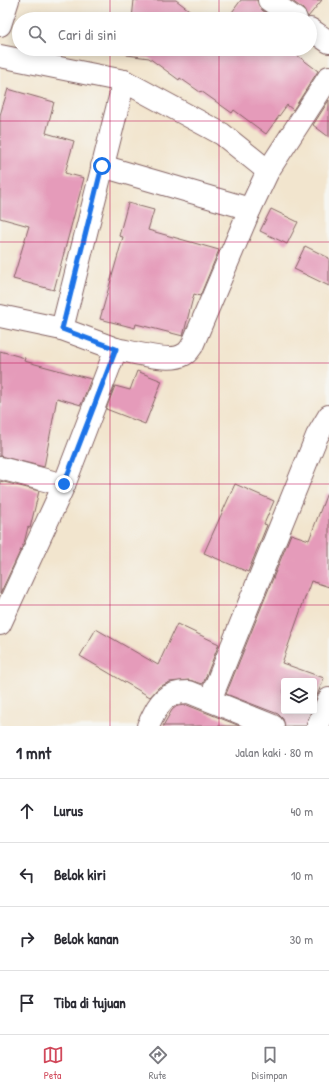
<!DOCTYPE html>
<html lang="id">
<meta charset="utf-8">
<style>
:root{--surface:#fff;--page:#f2f2f3;--text:#2b2b33;--muted:#7c7c81;--line:#e1e1e2;--accent:#d1495b}
body{margin:0;font-family:"Patrick Hand",sans-serif;background:var(--page);color:var(--text)}
.controls{position:absolute;right:12px;bottom:12px;display:grid;overflow:hidden;border-radius:4px;box-shadow:0 2px 10px #0003}
.controls button{width:36px;height:36px;display:grid;place-items:center;padding:0;border:0;border-bottom:1px solid var(--line);background:var(--surface);color:var(--text);font:20px sans-serif}
.stop{position:absolute;width:12px;height:12px;margin:-9px;border:3px solid #1a73e8;border-radius:50%;background:#fff}
.stop.end{background:#1a73e8;border-color:#fff;box-shadow:0 1px 4px #0008}
.list{margin:0;padding:0;list-style:none}
h2{display:flex;justify-content:space-between;align-items:center;height:52px;margin:0;padding:0 16px;font-size:17px}
h2 small{font-size:13px;font-weight:400;color:var(--muted)}
.list li{display:grid;grid-template-columns:26px 1fr auto;gap:12px;align-items:center;box-sizing:border-box;height:64px;padding:0 16px;border-top:1px solid var(--line)}
.list b{display:block;font-size:15px;white-space:nowrap}
.list em{font-size:13px;font-style:normal;color:var(--muted)}
.icon{flex:none;width:22px;height:22px;fill:none;stroke:currentColor;stroke-width:2;stroke-linecap:round;stroke-linejoin:round}
.map{position:relative;flex:none;width:329px;height:726px;overflow:hidden}
.search{position:absolute;background:var(--surface);box-shadow:0 2px 10px #0003;left:12px;right:12px;top:12px;height:44px;display:flex;align-items:center;gap:10px;box-sizing:border-box;padding:0 14px;border-radius:22px;color:var(--muted);font-size:15px}
.sheet{height:308px;background:var(--surface)}
nav{display:flex;justify-content:space-around;align-items:center;box-sizing:border-box;height:56px;border-top:1px solid var(--line);background:var(--surface);font-size:11px;color:var(--muted)}
nav a{display:grid;justify-items:center;gap:2px}
nav .on{color:var(--accent)}
.map>svg:first-child{display:block}
</style>
<div class="map">
<svg width="329" height="726" viewBox="0 0 329 726">
<rect width="100%" height="100%" fill="#f6f6f2"/>
<filter id="ink" filterUnits="userSpaceOnUse"><feTurbulence type="fractalNoise" baseFrequency=".025" numOctaves="2"/><feDisplacementMap in="SourceGraphic" scale="8" xChannelSelector="R" yChannelSelector="G"/><feConvolveMatrix kernelMatrix="1 2 1 2 8 2 1 2 1" color-interpolation-filters="sRGB"/></filter>
<filter id="wash" filterUnits="userSpaceOnUse"><feTurbulence type="fractalNoise" baseFrequency=".012" numOctaves="4" result="noise"/><feDisplacementMap in="SourceGraphic" scale="16" xChannelSelector="R" yChannelSelector="G"/><feGaussianBlur stdDeviation="0.9" result="paint"/><feColorMatrix in="noise" values="0 0 0 0 0 0 0 0 0 0 0 0 0 0 0 0 0 1.4 0 .05"/><feComposite in="paint" operator="in"/></filter>
<g filter="url(#wash)">
<rect width="100%" height="100%" fill="#f2e5ce"/>
<g id="blocks">
<g fill="#e59bba">
<path d="M134,0H176L201,19H132Z"/>
<path d="M241,0H257L262,10L274,19H227Z"/>
<path d="M291,0H322L308,17L303,9Z"/>
<path d="M128,49H289L318,71L293,110L287,105L266,134L234,110L232,113L201,91L200,92L180,78L179,80L149,58L127,55Z"/>
<path d="M8,89L54,102L46,133L74,141L65,173L84,178L54,290L13,279L29,226L0,218V115Z"/>
<path d="M329,100V137L313,125Z"/>
<path d="M128,203L154,210L148,230L219,250L200,296L194,294L183,336L136,324L135,328L100,319L123,237L119,236Z"/>
<path d="M271,209L298,222L287,244L260,231Z"/>
<path d="M305,246L329,258V286L294,269Z"/>
<path d="M0,351L25,358L24,361L91,379L81,405L57,398L44,467L0,456Z"/>
<path d="M137,371L162,381L145,424L106,409L115,386L130,390Z"/>
<path d="M0,481L39,491L30,528L28,527L24,543L0,594Z"/>
<path d="M235,484L274,501L264,524L267,525L248,572L204,553Z"/>
<path d="M327,493L329,494V587L311,581L282,663L324,678L314,703V681H284V711H311L306,726H285L283,719L278,714L226,694L291,534L309,540Z"/>
<path d="M177,624L219,644L203,684L189,680L170,682L159,687L150,697L80,656L96,629L158,665Z"/>
<path d="M187,705L240,726H163L172,710L177,706Z"/>
</g>
</g>
</g>
<g filter="url(#ink)">
<use href="#blocks" fill-opacity="0" stroke="#856464" stroke-width="1"/>
<g fill="none" stroke-linecap="round" stroke-linejoin="round">
<g stroke="#856464" stroke-width="24">
<g id="street">
<path d="M269,0L296,19"/>
<path d="M0,25L8,0"/>
<path d="M310,29L329,42"/>
<path d="M0,56L124,81L222,134L268,171"/>
<path d="M102,166L250,209"/>
<path d="M0,316L62,329L116,349L64,485L0,624"/>
<path d="M62,329L124,81"/>
<path d="M116,349C132,352 170,363 183,355C187,354 190,349 192,346L250,209L268,171L329,77"/>
<path d="M0,468L64,485"/>
<path d="M210,700L317,436L329,416"/>
<path d="M148,726C159,704 162,692 189,692L273,726"/>
<path d="M318,726L329,699"/>
</g>
</g>
<use href="#street" stroke="#fff" stroke-width="22"/>
</g>
</g>
<g fill="none" stroke-linecap="round" stroke-linejoin="round" filter="url(#ink)">
<path stroke="#1a73e8" stroke-width="5" d="M64,484L116,349L62,329L102,166"/>
</g>
<path fill="none" stroke="#c2185b" stroke-width="1" stroke-opacity="0.55" d="M110,0V19M219,0V19M110,49V726M219,49V726M0,121H329M0,242H329M0,363H329M0,484H329M0,605H329"/>
</svg>
<div class="controls">
<button><svg class="icon" aria-label="layers" viewBox="0 0 24 24"><path d="M12 4l9 5-9 5-9-5zM3 14l9 5 9-5"/></svg></button>
</div>
<div class="stop" style="left:102px;top:166px"></div>
<div class="stop end" style="left:64px;top:484px"></div>
<div class="search"><svg class="icon" aria-label="search" viewBox="0 0 24 24"><circle cx="10" cy="10" r="6"/><path d="M15 15l6 6"/></svg>Cari di sini</div>
</div>
<section class="sheet">
<h2>1 mnt<small>Jalan kaki · 80 m</small></h2>
<ul class="list">
<li><svg class="icon" aria-label="ahead" viewBox="0 0 24 24"><path d="M12 20V5M6 11l6-6 6 6"/></svg><div><b>Lurus</b></div><em>40 m</em></li>
<li><svg class="icon" aria-label="left" viewBox="0 0 24 24"><path d="M17 20v-9H6M10 6l-5 5 5 5"/></svg><div><b>Belok kiri</b></div><em>10 m</em></li>
<li><svg class="icon" aria-label="right" viewBox="0 0 24 24"><path d="M7 20v-9h11M14 6l5 5-5 5"/></svg><div><b>Belok kanan</b></div><em>30 m</em></li>
<li><svg class="icon" aria-label="arrive" viewBox="0 0 24 24"><path d="M6 21V4h12l-3 4 3 4H6"/></svg><div><b>Tiba di tujuan</b></div></li>
</ul>
</section>
<nav>
<a class="on"><svg class="icon" aria-label="map" viewBox="0 0 24 24"><path d="M3 6l6-2 6 2 6-2v14l-6 2-6-2-6 2zM9 4v14M15 6v14"/></svg>Peta</a>
<a><svg class="icon" aria-label="directions" viewBox="0 0 24 24"><path d="M12 3l9 9-9 9-9-9zM9 14v-3h6M13 9l2 2-2 2"/></svg>Rute</a>
<a><svg class="icon" aria-label="saved" viewBox="0 0 24 24"><path d="M7 4h10v16l-5-4-5 4z"/></svg>Disimpan</a>
</nav>
